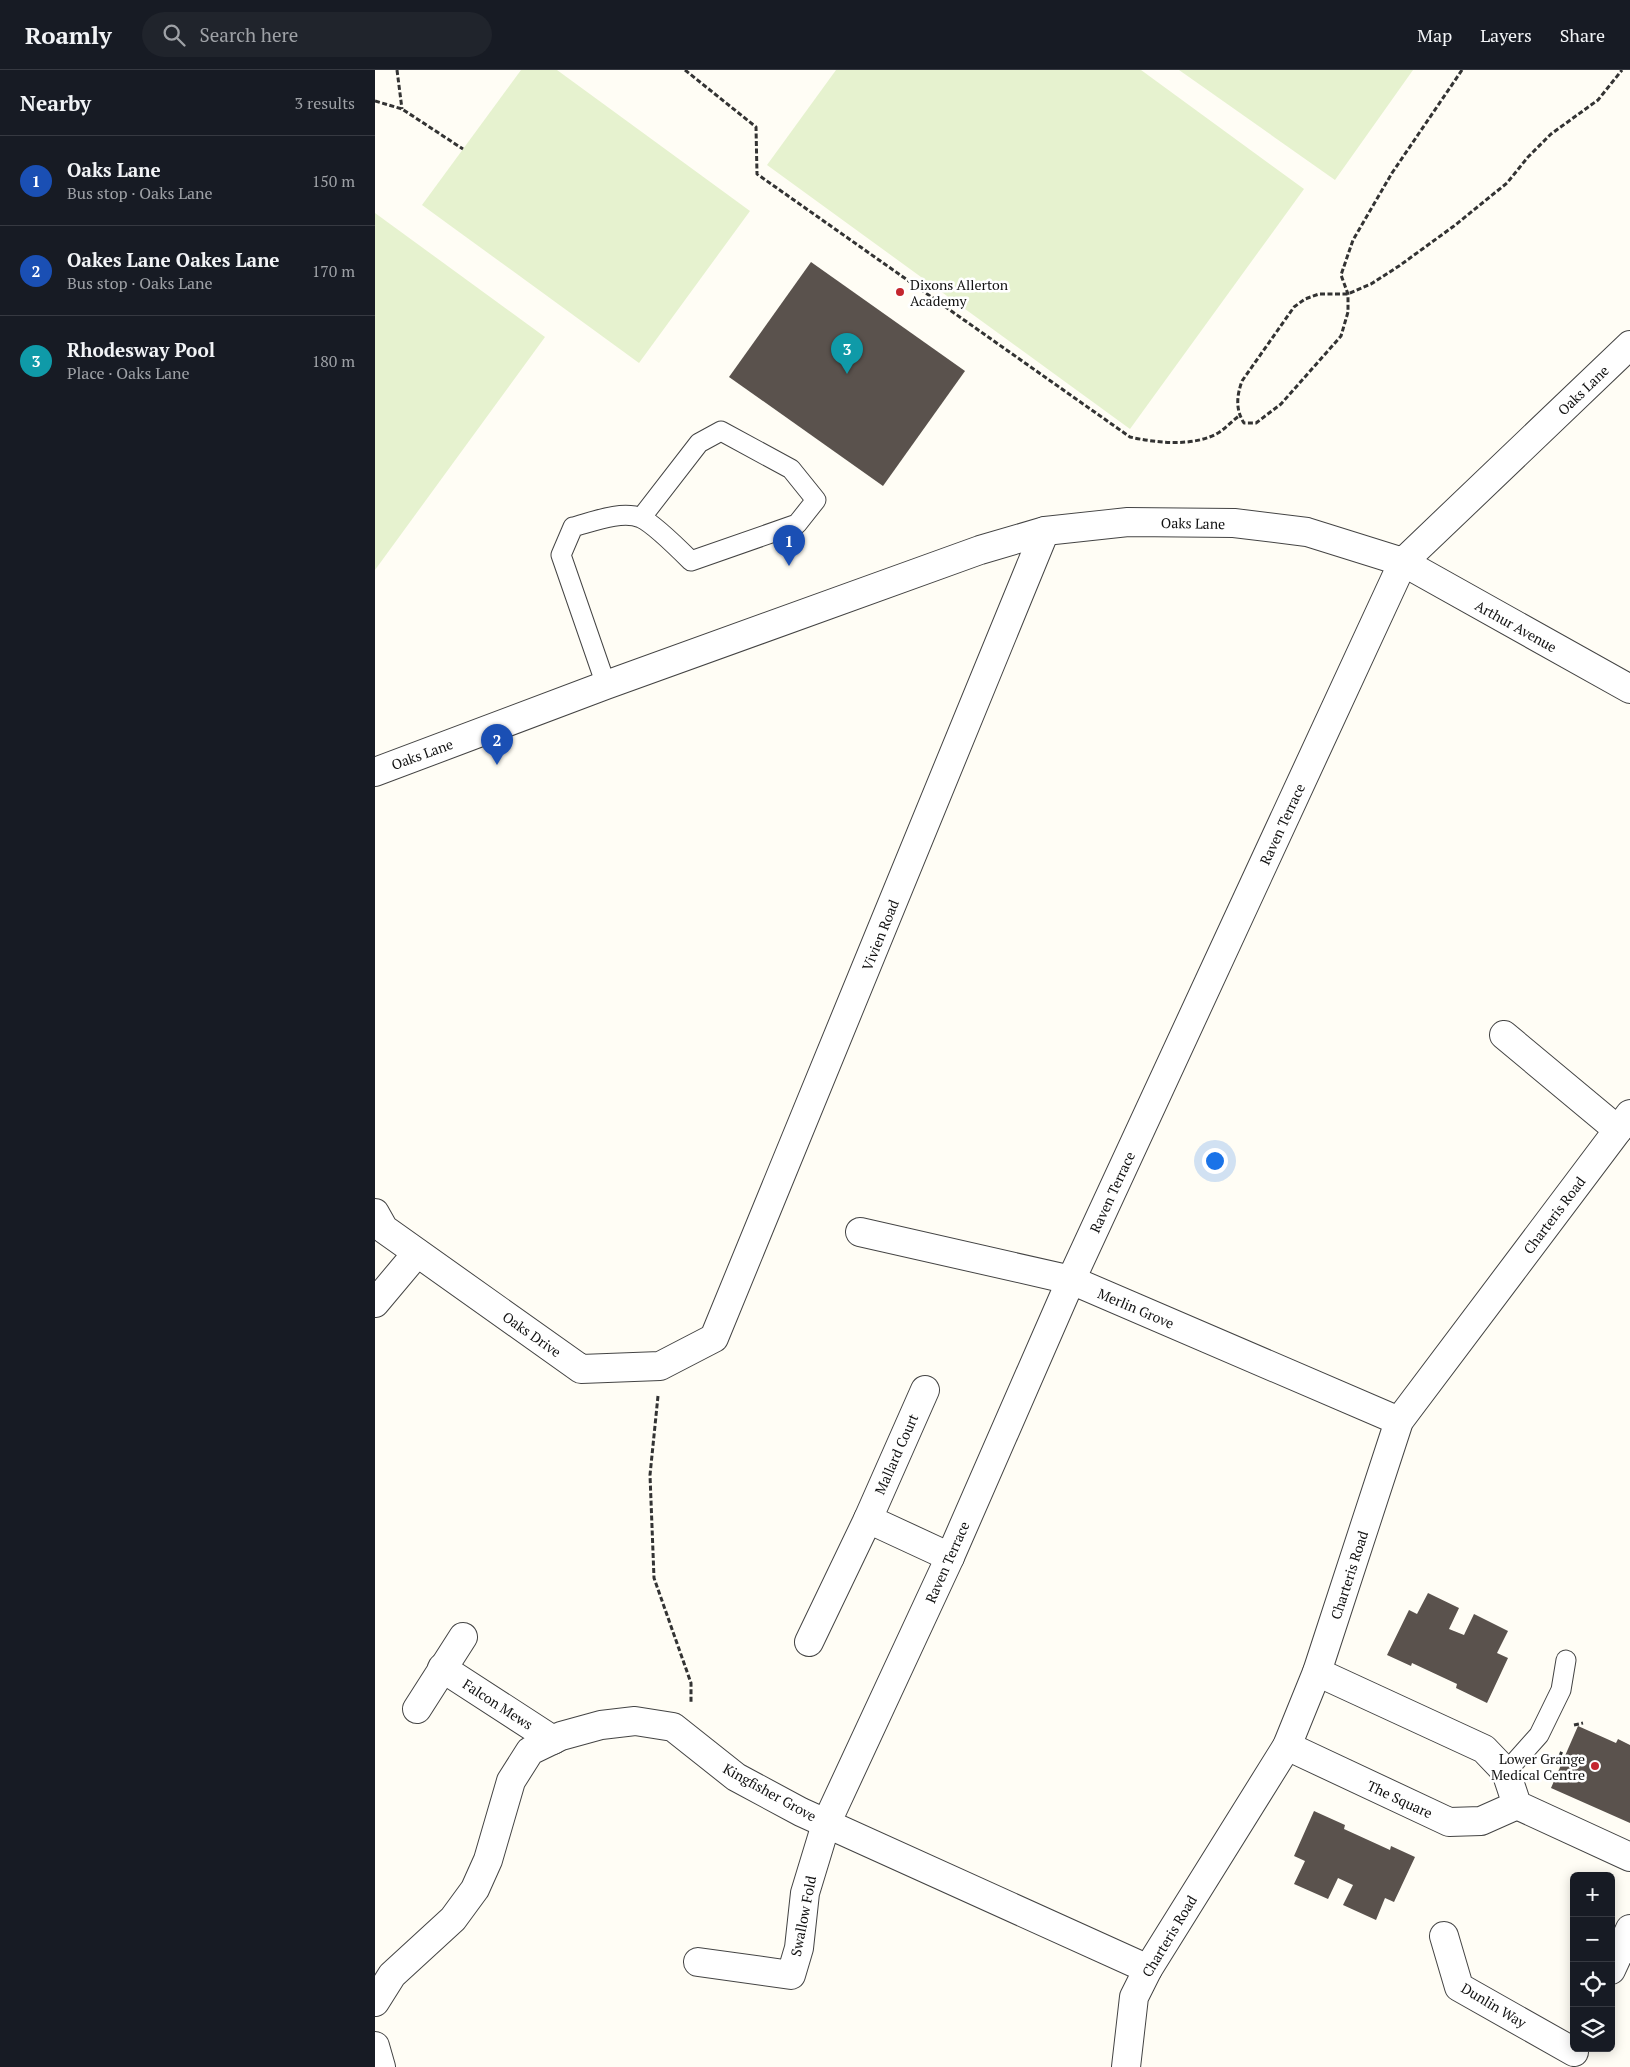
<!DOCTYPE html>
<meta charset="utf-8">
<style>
:root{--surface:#171b24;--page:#20242c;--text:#f1f3f6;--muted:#9ea1a6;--line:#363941;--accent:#7c3aed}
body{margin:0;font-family:"PT Serif",serif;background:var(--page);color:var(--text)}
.controls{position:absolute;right:15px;bottom:15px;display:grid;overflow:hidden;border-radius:8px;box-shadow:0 2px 12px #0003}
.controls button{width:45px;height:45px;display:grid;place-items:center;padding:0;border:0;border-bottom:1px solid var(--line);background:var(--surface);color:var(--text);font:25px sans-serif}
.you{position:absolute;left:839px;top:1090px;width:18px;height:18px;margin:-12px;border:4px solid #fff;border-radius:50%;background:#1a73e8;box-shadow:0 0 0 8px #1a73e833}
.badge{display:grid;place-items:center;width:32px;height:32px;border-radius:50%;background:var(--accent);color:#fff;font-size:16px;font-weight:700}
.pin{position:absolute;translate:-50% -41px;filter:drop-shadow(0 1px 2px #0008)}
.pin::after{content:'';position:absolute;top:26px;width:18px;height:15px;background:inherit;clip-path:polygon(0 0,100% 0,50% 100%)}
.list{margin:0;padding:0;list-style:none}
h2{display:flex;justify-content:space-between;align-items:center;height:65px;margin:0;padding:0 20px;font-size:21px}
h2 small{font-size:16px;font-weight:400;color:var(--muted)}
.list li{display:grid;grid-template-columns:32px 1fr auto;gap:15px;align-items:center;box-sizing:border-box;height:90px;padding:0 20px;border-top:1px solid var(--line)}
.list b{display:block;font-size:19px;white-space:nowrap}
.list p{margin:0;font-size:16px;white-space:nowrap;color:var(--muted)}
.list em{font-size:16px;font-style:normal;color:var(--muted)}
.icon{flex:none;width:28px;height:28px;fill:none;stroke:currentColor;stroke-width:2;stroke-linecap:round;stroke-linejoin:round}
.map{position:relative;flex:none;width:1255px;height:1997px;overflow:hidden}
header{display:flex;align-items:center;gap:30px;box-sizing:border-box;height:70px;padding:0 25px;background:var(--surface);border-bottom:1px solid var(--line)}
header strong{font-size:24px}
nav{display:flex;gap:28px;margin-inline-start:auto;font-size:18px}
.search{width:350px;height:45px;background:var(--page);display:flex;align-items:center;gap:12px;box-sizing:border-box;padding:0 18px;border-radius:28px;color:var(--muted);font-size:19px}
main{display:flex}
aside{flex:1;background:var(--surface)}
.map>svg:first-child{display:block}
</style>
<header>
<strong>Roamly</strong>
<div class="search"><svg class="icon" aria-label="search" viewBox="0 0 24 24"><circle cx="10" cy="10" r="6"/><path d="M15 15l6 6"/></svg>Search here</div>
<nav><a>Map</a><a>Layers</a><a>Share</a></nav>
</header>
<main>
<aside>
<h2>Nearby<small>3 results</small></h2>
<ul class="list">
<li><span class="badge" style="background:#1a4fb4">1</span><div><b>Oaks Lane</b><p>Bus stop · Oaks Lane</p></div><em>150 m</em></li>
<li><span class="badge" style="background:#1a4fb4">2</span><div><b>Oakes Lane Oakes Lane</b><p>Bus stop · Oaks Lane</p></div><em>170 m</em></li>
<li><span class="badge" style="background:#0f9aa8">3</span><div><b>Rhodesway Pool</b><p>Place · Oaks Lane</p></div><em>180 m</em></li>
</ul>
</aside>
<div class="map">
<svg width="1255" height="1997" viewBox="0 0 1255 1997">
<rect width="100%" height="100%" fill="#fffdf5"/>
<g fill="#e6f2cf">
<path d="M146,0H182L375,141L264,293L47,135Z"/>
<path d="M461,0H766L929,119L755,359L392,95Z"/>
<path d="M804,0H1038L960,110Z"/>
<path d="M0,143L170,267L0,500Z"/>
</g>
<g fill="#5a524d">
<path d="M436,192L590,301L508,416L354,307Z"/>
<path d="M1053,1523L1084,1538L1074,1559L1089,1565L1099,1544L1133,1561L1122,1583L1133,1588L1112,1633L1081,1618L1082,1614L1037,1593L1036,1596L1012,1585L1034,1540L1042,1544Z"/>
<path d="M1203,1656L1241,1673L1243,1669L1255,1675V1753L1176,1718Z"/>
<path d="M939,1741L970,1755L969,1759L1015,1780L1016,1776L1040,1787L1019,1832L1010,1828L1001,1850L968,1835L978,1815L963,1808L953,1829L919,1814L930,1791L919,1786Z"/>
</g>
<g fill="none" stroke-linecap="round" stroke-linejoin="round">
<g stroke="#444" stroke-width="21">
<g id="service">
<path d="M231,615L186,485L198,457C217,452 247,440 266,448C279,454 305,480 316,491L422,454L441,430L416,399L346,361L324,373L266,448"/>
<path d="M1131,1702L1164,1665L1186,1620L1191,1590"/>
</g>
</g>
<g stroke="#444" stroke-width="30">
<g id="minor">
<path d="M0,702L231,615L605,480L670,461L753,452L859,453L932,462L1028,492L1255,275"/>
<path d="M1129,965L1243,1060"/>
<path d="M0,1143L9,1159L206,1299L285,1296L339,1268L670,461"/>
<path d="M485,1162L696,1210L1024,1351"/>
<path d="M0,1233L42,1183"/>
<path d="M550,1320L493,1449L575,1487"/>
<path d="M434,1572L493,1449"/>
<path d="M67,1598L178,1670"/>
<path d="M942,1602L1109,1679L1131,1702L1142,1735L1255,1787"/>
<path d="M42,1639L88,1567"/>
<path d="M912,1676L1074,1752L1106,1751L1142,1735"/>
<path d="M1069,1866L1084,1917L1199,1982"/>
<path d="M323,1892L416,1905L424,1878L430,1823L451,1754L575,1487L696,1210L1028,492L1255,619"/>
<path d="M1236,1900L1255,1859"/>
<path d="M0,1932L17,1905L78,1849L100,1819L113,1790L136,1711L155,1681L186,1666L226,1655L260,1651L298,1657L361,1707L426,1742L773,1899"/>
<path d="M0,1976L6,1997"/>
<path d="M751,1997L759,1927L773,1899L912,1676L942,1602L1024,1351L1255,1044"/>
</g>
</g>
<g stroke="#333" stroke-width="3" stroke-dasharray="5 2.5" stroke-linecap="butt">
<path d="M22,0L27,39"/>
<path d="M310,0L381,57L382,104L755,367C781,373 819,377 843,363C851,358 857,351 864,346"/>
<path d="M1087,0L1017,103L978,170L966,205L973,224V242L966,266L906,334L881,353H869C860,339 862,325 867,311L919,237L930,229L944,224H973L996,214L1024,196L1079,156L1132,113L1153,87L1176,64L1223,30L1247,0"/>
<path d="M0,31L27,39L88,79"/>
<path d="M283,1326L275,1405L279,1508L316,1613V1633"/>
<path d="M1199,1655L1208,1653"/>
<path d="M1179,1691L1184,1688L1187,1681"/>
</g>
<use href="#service" stroke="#fff" stroke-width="19"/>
<use href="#minor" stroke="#fff" stroke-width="28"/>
</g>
<g fill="#c4262e" stroke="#fff" stroke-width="2">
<circle cx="525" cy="222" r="5"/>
<circle cx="1220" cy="1696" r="5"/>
</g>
<g text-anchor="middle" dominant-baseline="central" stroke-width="5" stroke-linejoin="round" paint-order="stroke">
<g font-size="14" fill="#111" stroke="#fff" text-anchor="start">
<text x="535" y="214">Dixons Allerton<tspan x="535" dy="16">Academy</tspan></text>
<text x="1210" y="1688" text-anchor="end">Lower Grange<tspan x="1210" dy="16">Medical Centre</tspan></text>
</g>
<g font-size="14" fill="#111" stroke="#fff">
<text transform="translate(1208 320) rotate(-44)">Oaks Lane</text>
<text transform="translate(818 453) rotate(1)">Oaks Lane</text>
<text transform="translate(1141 556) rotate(29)">Arthur Avenue</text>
<text transform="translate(47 684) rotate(-20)">Oaks Lane</text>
<text transform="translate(907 754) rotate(-65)">Raven Terrace</text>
<text transform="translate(505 865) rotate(-68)">Vivien Road</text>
<text transform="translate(737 1122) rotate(-65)">Raven Terrace</text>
<text transform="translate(1179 1145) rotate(-53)">Charteris Road</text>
<text transform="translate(761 1238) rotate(23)">Merlin Grove</text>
<text transform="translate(157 1264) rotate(35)">Oaks Drive</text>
<text transform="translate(521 1384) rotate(-66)">Mallard Court</text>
<text transform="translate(572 1492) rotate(-66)">Raven Terrace</text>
<text transform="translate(974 1505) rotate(-72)">Charteris Road</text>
<text transform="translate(123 1634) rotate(33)">Falcon Mews</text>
<text transform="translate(395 1722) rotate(29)">Kingfisher Grove</text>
<text transform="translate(1025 1729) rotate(25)">The Square</text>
<text transform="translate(428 1846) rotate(-79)">Swallow Fold</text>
<text transform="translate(794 1866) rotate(-59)">Charteris Road</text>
<text transform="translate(1119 1935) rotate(31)">Dunlin Way</text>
</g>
</g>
</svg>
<div class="controls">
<button>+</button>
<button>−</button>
<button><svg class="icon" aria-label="locate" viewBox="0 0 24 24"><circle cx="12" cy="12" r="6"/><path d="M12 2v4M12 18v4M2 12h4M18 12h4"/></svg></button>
<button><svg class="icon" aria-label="layers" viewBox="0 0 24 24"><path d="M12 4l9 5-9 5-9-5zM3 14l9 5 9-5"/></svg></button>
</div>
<div class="you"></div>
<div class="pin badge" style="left:414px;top:496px;background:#1a4fb4">1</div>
<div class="pin badge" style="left:122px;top:695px;background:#1a4fb4">2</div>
<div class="pin badge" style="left:472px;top:304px;background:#0f9aa8">3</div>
</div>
</main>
